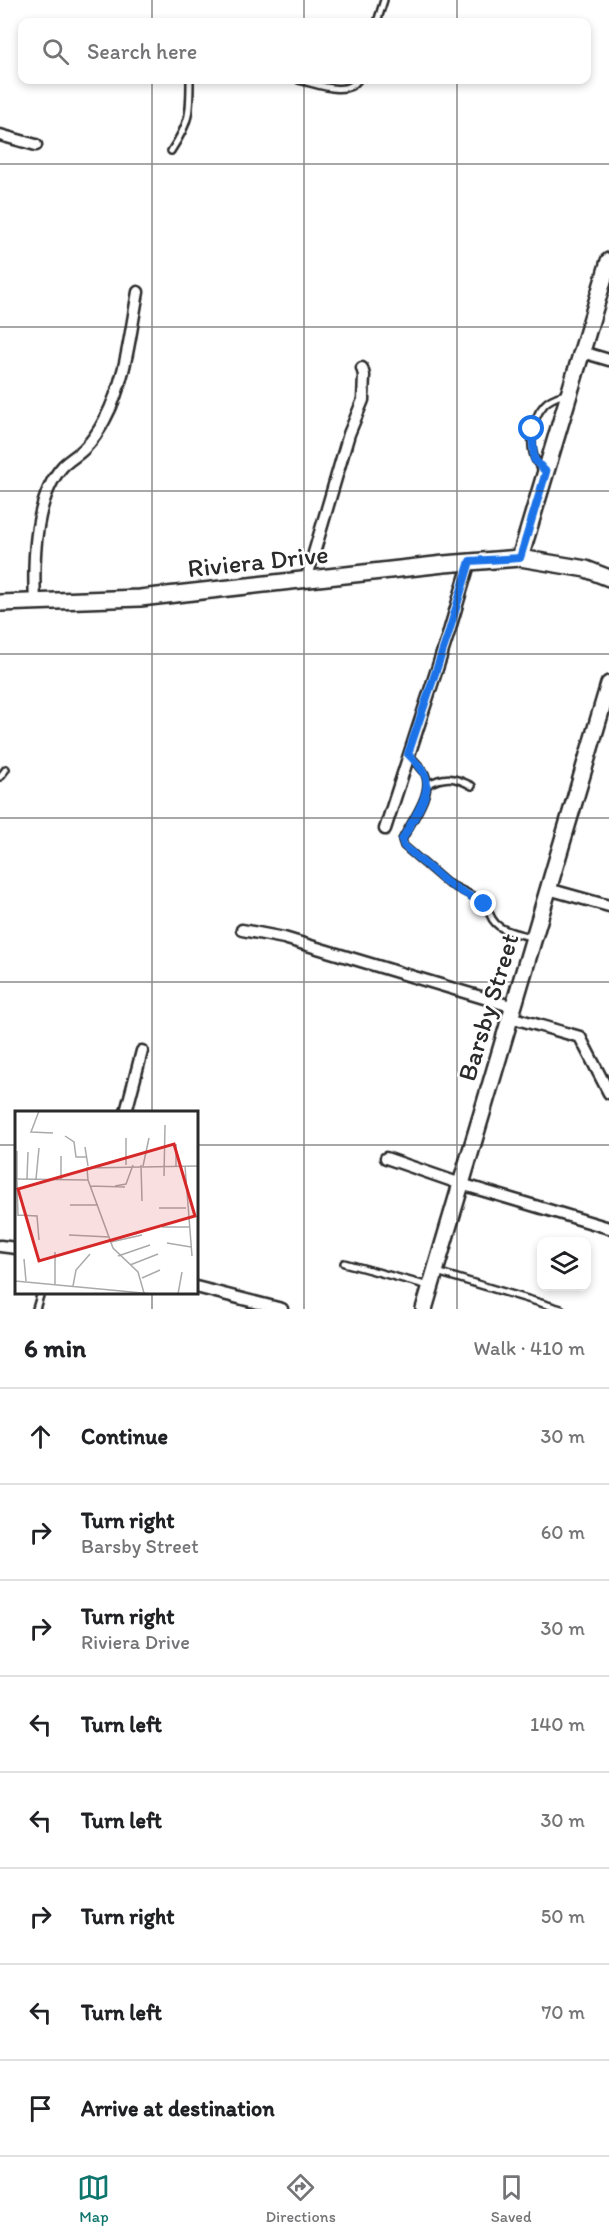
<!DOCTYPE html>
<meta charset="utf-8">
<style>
:root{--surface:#fff;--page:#f6f6f6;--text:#202124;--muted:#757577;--line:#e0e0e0;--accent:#0f766e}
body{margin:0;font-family:Itim,sans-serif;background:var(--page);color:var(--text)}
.controls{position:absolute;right:18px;bottom:18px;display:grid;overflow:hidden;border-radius:12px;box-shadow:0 3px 9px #0003}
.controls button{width:54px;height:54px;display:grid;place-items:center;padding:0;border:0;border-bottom:2px solid var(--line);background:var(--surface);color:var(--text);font:30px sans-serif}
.stop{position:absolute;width:18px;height:18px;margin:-14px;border:4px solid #1a73e8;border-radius:50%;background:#fff}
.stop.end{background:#1a73e8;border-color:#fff;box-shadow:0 2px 6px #0008}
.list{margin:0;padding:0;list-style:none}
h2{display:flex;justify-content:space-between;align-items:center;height:78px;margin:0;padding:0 24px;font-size:26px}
h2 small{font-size:20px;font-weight:400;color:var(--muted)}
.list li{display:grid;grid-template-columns:39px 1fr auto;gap:18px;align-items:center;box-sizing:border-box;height:96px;padding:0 24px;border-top:2px solid var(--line)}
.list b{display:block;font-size:22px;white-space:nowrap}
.list p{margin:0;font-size:20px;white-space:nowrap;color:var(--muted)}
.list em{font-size:20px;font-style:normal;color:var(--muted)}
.icon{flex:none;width:33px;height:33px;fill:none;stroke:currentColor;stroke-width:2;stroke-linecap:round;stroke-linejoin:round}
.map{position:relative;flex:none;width:609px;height:1309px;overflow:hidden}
.search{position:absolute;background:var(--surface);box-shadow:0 3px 9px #0003;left:18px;right:18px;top:18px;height:66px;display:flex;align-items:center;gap:15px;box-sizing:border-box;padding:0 21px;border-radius:12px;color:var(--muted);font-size:22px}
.sheet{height:846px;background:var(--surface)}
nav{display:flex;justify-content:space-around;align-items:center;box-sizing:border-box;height:84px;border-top:2px solid var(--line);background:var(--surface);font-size:16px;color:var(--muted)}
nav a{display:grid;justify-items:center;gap:3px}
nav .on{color:var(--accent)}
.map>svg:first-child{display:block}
</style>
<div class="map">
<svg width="609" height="1309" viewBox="0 0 609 1309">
<rect width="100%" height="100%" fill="#fff"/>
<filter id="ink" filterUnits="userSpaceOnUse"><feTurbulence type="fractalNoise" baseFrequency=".0167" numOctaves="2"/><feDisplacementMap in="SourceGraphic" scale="12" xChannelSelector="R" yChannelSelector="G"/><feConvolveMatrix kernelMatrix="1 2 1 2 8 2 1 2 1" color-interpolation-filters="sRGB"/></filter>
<g filter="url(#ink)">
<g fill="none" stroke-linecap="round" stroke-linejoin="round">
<g stroke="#2b2b2b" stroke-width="10">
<g id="lane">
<path d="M377,22L384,0"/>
<path d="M299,80C317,84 346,97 358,80"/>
<path d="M171,151C190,122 190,113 190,80"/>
<path d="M543,470C526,455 530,421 544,405C549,399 558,396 565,394"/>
<path d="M410,756C415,761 421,767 425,774C434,793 410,823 402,840L404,846L447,883L473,896L488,908C493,932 512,931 533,938"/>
<path d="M0,777L6,769"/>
<path d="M427,785C445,775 455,777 472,786"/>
<path d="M344,1263L429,1286"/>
<path d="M437,1272L561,1309"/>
<path d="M36,1309L41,1292"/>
</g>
</g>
<g stroke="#2b2b2b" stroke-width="15">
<g id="street">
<path d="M0,135L36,145"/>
<path d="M582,352L609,360"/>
<path d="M306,580L349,434L363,400L364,375L362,368"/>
<path d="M35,602C33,561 34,498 63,466C69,460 78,455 84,449C92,441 100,429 105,419C126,380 130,334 138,292"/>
<path d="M385,829L448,635L470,561"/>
<path d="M548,889L609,906"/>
<path d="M242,930L284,938L514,1007"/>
<path d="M510,1017L580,1037L609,1093"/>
<path d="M126,1112L142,1051"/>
<path d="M386,1158L461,1184L609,1228"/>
<path d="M0,1246L16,1248"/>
<path d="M196,1287L282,1309"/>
</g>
</g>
<g stroke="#2b2b2b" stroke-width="20">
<g id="secondary">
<path d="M520,558L609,261"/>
<path d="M0,603L140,598L444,564L520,558L586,569L609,578"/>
<path d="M424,1309L609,684"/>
</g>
</g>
<use href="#lane" stroke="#fff" stroke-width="5"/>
<use href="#street" stroke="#fff" stroke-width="10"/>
<use href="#secondary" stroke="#fff" stroke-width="15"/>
</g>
</g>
<g fill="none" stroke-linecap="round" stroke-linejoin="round" filter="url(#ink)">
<path stroke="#1a73e8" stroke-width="8" d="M484,904L447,883L404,846L402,840C410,823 435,792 424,773C420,766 414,760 408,754L448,635L470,561L520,558L546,472L534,459L532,429"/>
</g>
<path fill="none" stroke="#2b2b2b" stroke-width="1.5" stroke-opacity="0.55" d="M152,0V22M304,0V22M457,0V22M152,80V1112M304,80V1309M457,80V1309M0,164H609M0,327H609M0,491H609M0,654H609M0,818H609M0,982H609M0,1145H16M196,1145H609M152,1292V1309"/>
<g text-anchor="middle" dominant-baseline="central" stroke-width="5" stroke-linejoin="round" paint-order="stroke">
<g font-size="26" fill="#2b2b2b" stroke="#fff">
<text transform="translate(258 561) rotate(-6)">Riviera Drive</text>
<text transform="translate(488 1007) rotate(-73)">Barsby Street</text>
</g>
</g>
<g transform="translate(15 1111)">
<rect width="183" height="183" fill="#fff"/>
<path fill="none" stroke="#aaa" stroke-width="1.5" d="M24,0L16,21L38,22M50,25L59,31L61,46H71M111,27V54M70,36L73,55M46,45V69M126,54L127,90M128,55L134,27M161,55V33M170,55L177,145M149,65L150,14M0,68L73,69M2,68L3,105M2,68V40M12,68L13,41M21,68L24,37M75,75L110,76M100,75L111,73L118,54M55,94H83M144,97H171M3,104L22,105L24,129M147,116H174M54,124L94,126M96,131L127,124M152,132L176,136M40,141V173M103,145L135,134M9,148L11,170M115,154L143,143M127,167L145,159M0,170L138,183M58,175L61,159L75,143M129,182L123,161L98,137L73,69L72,57L183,55M163,183L167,161"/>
<path fill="#d62828" fill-opacity="0.15" stroke="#d62828" stroke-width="3" d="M159,33L180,105L24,150L3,78Z"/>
<rect width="183" height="183" fill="none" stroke="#2b2b2b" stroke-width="3"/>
</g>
</svg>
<div class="controls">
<button><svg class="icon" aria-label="layers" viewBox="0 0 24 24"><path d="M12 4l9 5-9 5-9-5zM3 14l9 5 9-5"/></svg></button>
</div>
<div class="stop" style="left:532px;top:429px"></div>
<div class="stop end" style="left:484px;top:904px"></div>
<div class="search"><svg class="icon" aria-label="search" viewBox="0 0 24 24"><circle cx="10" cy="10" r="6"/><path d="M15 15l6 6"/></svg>Search here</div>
</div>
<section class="sheet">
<h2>6 min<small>Walk · 410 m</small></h2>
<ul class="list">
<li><svg class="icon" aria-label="ahead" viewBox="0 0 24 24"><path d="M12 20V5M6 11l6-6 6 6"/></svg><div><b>Continue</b></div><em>30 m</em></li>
<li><svg class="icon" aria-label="right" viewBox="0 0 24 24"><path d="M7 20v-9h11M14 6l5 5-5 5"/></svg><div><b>Turn right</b><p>Barsby Street</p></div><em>60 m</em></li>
<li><svg class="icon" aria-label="right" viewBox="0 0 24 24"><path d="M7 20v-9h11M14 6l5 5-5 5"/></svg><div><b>Turn right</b><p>Riviera Drive</p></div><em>30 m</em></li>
<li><svg class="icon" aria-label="left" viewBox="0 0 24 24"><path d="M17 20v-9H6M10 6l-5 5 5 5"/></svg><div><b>Turn left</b></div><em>140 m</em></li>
<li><svg class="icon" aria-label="left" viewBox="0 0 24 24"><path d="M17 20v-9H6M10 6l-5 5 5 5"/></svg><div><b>Turn left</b></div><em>30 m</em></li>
<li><svg class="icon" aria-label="right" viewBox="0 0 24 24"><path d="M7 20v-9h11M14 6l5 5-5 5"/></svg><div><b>Turn right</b></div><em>50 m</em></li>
<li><svg class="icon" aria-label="left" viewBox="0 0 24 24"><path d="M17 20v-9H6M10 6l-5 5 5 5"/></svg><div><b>Turn left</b></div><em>70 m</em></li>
<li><svg class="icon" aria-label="arrive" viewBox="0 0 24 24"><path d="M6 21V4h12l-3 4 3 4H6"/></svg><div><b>Arrive at destination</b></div></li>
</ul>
</section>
<nav>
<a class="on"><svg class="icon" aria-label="map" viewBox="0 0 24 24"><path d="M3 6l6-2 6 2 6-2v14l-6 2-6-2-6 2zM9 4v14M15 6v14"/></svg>Map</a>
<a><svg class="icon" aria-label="directions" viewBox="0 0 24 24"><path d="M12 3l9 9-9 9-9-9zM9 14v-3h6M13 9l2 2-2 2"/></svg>Directions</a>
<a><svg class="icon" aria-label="saved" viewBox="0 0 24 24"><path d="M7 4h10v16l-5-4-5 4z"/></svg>Saved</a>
</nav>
